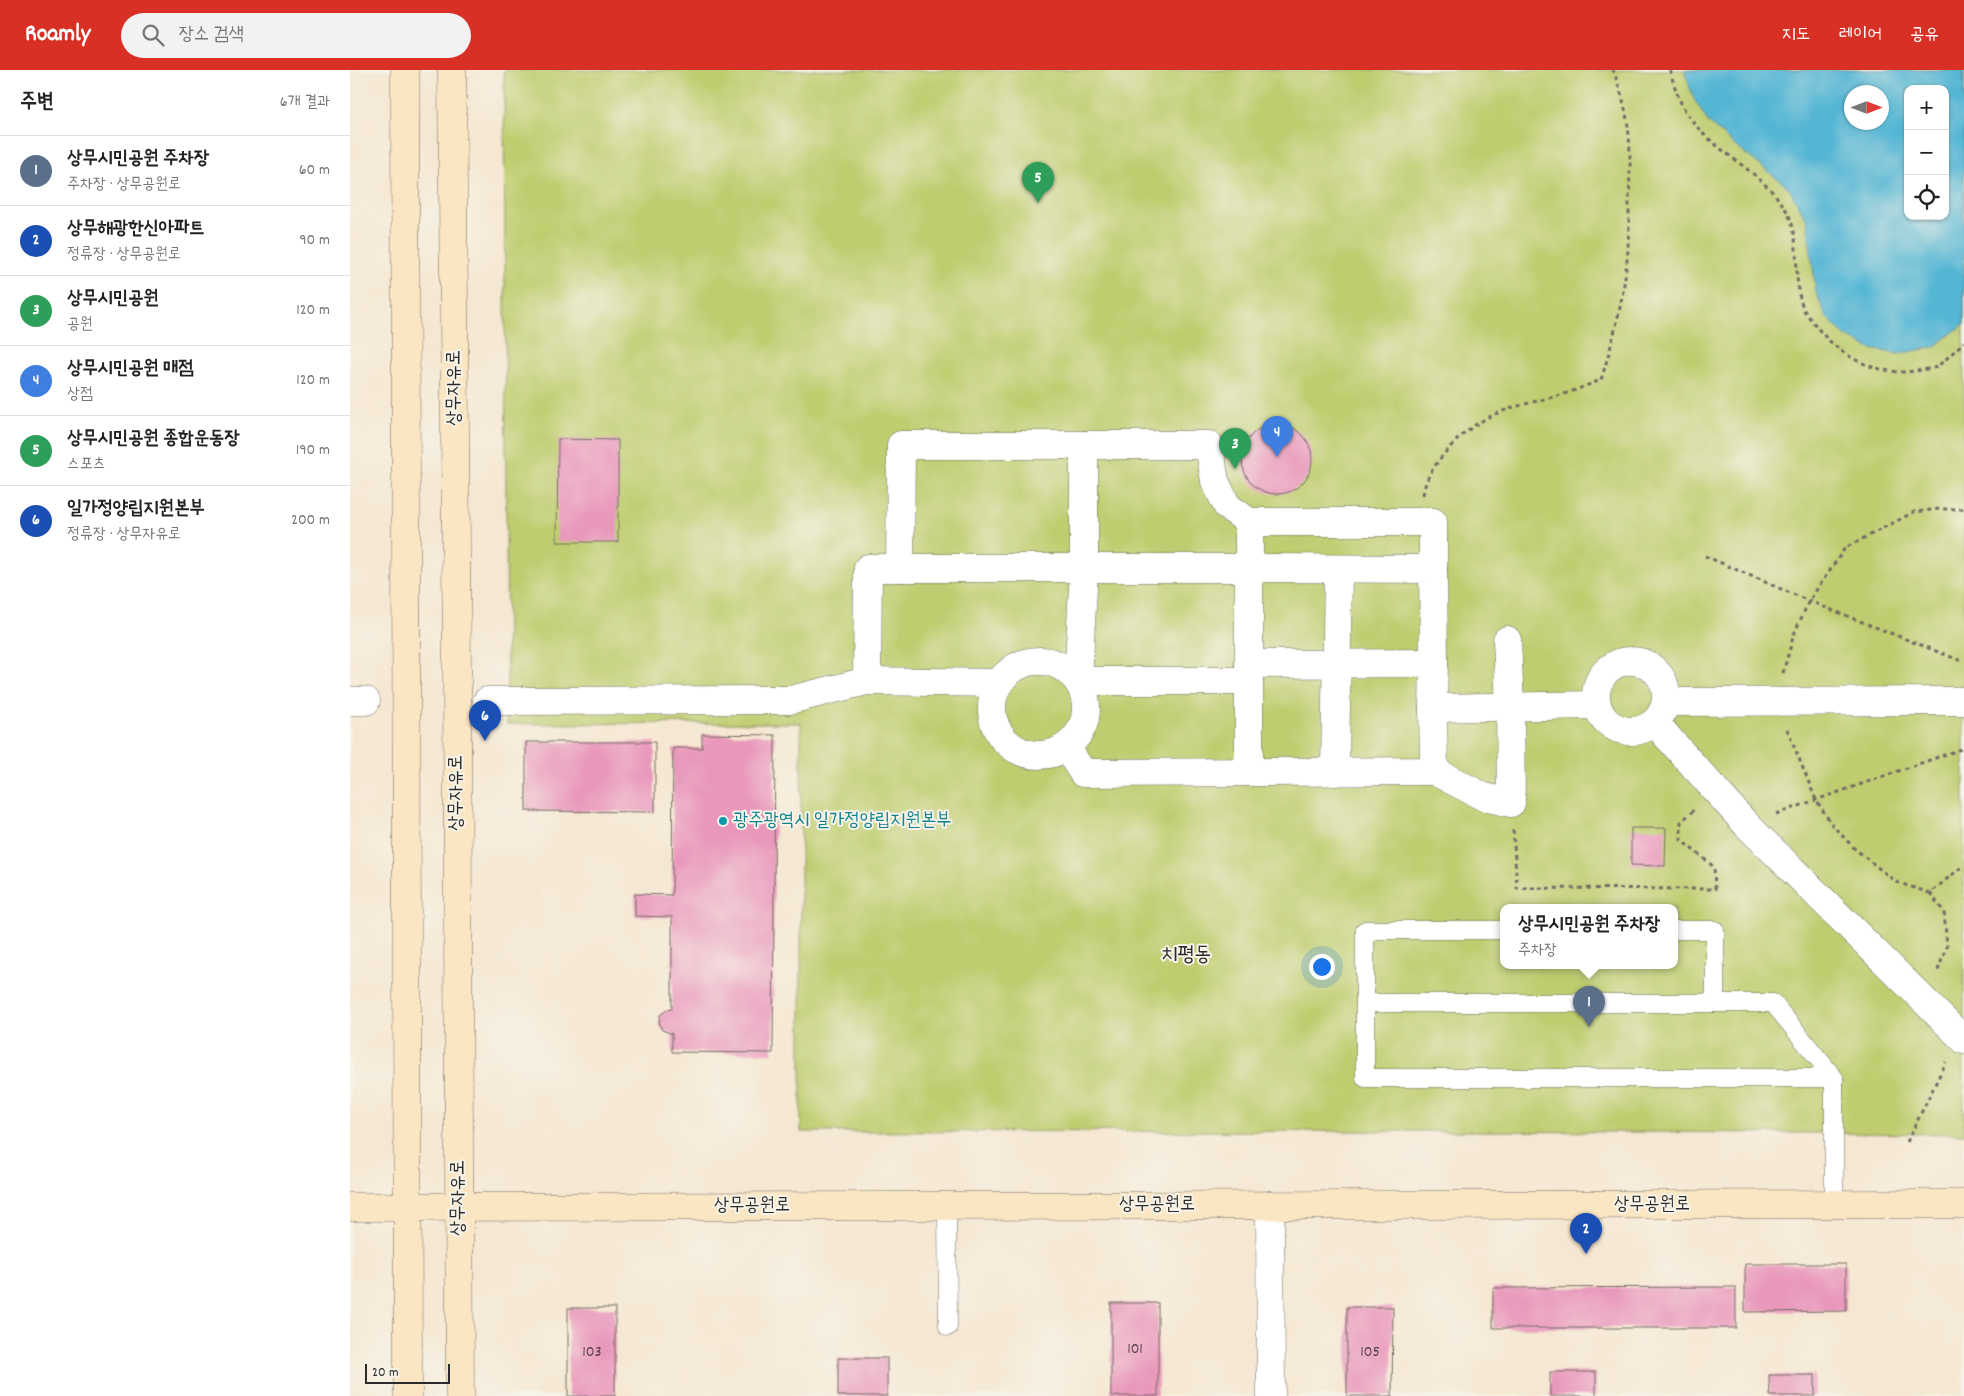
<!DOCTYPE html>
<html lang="ko">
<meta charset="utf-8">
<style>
:root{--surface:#fff;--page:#f2f2f2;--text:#222;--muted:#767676;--line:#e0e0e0;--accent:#d93025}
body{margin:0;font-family:Dekko,"Poor Story",sans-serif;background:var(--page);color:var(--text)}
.controls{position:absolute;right:15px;top:15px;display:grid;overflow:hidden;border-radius:10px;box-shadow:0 1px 4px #0004}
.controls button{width:45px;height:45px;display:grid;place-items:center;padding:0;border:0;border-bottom:1px solid var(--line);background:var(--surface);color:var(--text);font:25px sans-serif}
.compass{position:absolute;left:1494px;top:15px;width:45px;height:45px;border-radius:50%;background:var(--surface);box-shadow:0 1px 4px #0004;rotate:90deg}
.scale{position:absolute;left:15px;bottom:12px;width:85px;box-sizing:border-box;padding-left:5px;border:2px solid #2b2b2b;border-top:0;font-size:14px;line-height:18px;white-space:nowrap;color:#2b2b2b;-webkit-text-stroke:4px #f7f3e8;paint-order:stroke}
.you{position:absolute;left:971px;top:896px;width:18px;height:18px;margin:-12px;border:4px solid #fff;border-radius:50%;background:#1a73e8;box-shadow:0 0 0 8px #1a73e833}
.badge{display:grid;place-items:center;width:32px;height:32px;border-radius:50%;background:var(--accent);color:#fff;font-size:16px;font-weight:700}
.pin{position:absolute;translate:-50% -41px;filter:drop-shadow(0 1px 2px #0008)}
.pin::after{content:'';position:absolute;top:26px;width:18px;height:15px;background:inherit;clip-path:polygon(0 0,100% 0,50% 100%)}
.popup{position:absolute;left:1150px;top:834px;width:178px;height:65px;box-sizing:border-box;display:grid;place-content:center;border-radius:10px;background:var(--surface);filter:drop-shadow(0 1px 4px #0005);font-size:16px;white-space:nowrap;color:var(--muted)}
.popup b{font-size:19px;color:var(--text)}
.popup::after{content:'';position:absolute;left:50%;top:100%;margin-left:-10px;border:10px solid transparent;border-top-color:var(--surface)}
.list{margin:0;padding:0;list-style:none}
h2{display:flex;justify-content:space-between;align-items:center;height:65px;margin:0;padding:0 20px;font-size:21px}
h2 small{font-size:16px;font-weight:400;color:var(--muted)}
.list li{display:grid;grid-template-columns:32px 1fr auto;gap:15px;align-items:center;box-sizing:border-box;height:70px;padding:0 20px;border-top:1px solid var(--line)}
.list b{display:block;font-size:19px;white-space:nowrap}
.list p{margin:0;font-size:16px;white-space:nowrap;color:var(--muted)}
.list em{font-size:16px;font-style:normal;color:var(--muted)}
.icon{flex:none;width:28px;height:28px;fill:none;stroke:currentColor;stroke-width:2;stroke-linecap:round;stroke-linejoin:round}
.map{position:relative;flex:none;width:1614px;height:1326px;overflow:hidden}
header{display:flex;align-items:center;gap:30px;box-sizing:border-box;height:70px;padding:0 25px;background:var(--accent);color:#fff}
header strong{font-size:24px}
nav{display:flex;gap:28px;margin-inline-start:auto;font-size:18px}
.search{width:350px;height:45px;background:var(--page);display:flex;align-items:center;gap:12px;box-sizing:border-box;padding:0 18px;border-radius:28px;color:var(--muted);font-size:19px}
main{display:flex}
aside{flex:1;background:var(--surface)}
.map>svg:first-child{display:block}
</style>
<header>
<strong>Roamly</strong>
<div class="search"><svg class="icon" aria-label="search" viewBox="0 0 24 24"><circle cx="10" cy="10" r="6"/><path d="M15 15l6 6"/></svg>장소 검색</div>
<nav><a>지도</a><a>레이어</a><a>공유</a></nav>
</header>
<main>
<aside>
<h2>주변<small>6개 결과</small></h2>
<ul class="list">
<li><span class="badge" style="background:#5c6f8a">1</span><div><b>상무시민공원 주차장</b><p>주차장 · 상무공원로</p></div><em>60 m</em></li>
<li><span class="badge" style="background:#1a4fb4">2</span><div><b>상무해광한신아파트</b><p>정류장 · 상무공원로</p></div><em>90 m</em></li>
<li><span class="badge" style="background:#2e9e5b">3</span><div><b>상무시민공원</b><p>공원</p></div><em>120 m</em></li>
<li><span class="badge" style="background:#3f7fe0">4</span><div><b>상무시민공원 매점</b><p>상점</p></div><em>120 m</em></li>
<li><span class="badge" style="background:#2e9e5b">5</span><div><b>상무시민공원 종합운동장</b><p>스포츠</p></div><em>190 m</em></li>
<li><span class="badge" style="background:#1a4fb4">6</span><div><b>일가정양립지원본부</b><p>정류장 · 상무자유로</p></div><em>200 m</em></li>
</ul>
</aside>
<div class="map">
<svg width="1614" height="1326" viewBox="0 0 1614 1326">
<rect width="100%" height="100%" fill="#f7f3e8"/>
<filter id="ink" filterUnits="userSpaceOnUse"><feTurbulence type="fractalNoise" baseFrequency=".02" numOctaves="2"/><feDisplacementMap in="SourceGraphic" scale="10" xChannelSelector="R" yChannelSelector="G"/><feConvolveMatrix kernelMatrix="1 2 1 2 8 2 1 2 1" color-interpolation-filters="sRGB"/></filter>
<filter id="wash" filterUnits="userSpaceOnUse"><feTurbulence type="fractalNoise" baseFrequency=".0096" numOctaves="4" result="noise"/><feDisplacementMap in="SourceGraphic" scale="20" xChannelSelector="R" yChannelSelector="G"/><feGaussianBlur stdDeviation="1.12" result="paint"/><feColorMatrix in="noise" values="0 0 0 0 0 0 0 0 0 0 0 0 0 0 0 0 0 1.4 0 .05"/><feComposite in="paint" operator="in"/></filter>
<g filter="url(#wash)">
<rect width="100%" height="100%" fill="#f5e7d1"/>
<path fill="#bfcd6f" stroke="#757c4d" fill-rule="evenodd" d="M154,0H1614V1064L1098,1061L451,1062V653L157,654ZM1558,19H1595V146H1558ZM1502,22H1532V52H1502ZM1154,838H1324V896H1154Z"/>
<path fill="#55b6d4" stroke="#407080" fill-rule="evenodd" d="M1334,0H1614V254L1584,277L1548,284L1521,279L1495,266L1476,247L1466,222L1457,150L1438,117L1384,75L1358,52L1343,27ZM1558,19H1595V146H1558ZM1502,22H1532V52H1502Z"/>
<g id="blocks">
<g fill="#e997bb">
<circle cx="927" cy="389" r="35"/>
<path d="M208,369L268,370V472H207Z"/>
<path d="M352,664L425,665L423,983L322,982V964L312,960L309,953L310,945L317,940L322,939V847L285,846V824L322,825L323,678H352Z"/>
<path d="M176,672H305V742L176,741Z"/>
<path d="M1281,758H1316L1315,796L1281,795Z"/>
<path d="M1395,1194H1496V1241L1395,1242Z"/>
<path d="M1386,1217V1258H1143V1218Z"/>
<rect x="761" y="1233" width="47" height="93"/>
<path d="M997,1237H1043L1042,1326H997Z"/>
<rect x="218" y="1238" width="47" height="88"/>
<rect x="488" y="1288" width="49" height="38"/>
<rect x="1200" y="1302" width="46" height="24"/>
<path d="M1419,1305H1465V1326H1420Z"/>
</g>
</g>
</g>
<g filter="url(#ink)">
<use href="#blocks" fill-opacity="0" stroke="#726d65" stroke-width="1"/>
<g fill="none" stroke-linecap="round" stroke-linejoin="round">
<g stroke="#726d65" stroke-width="19">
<g id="lane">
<path d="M1154,860H1015V933H1423L1484,1008V1135"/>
<path d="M1324,860H1365V933"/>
<path d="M1015,933V1008H1484"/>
<path d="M597,1136L598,1257"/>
</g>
</g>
<g stroke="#726d65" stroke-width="29">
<g id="street">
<path d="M734,375V498L728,611H899"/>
<path d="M550,498L551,375H859L865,411L877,436L899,452"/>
<circle cx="1281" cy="626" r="35"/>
<circle cx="689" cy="638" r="47"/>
<path d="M899,594V498L1083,499L1084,593"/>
<path d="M517,611L518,498H899V452H1083V499"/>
<path d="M0,631H16"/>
<path d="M137,631L440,630L517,611L649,613"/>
<path d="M1317,632L1614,631"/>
<path d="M1305,653L1396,754L1614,970"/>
<path d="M716,677L733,703L1084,701L1083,638"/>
<path d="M1084,701L1134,727L1161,733L1160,636L1157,570"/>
<path d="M899,702V594L1084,593L1083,638L1247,635"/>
<path d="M985,702L988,499"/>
<path d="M920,1135L921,1326"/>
</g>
</g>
<g stroke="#726d65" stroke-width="29">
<g id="secondary">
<path d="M55,0L58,1326"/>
<path d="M102,0L107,598L110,1326"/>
<path d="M0,1137L1614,1134"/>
</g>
</g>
<g stroke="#726d65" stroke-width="3" stroke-dasharray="4 4" stroke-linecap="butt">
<path d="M1320,0C1325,19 1330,36 1343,52C1369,85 1413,102 1436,140C1454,171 1440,209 1454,240C1456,244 1460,248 1463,252C1486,285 1529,309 1571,300C1575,299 1582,299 1586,297C1594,292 1606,279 1614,272"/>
<path d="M1073,425C1075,409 1084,396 1094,384C1128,344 1155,339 1203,327C1220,323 1235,316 1251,310C1262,274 1272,236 1276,199C1279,176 1279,153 1279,131C1281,80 1282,48 1263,0"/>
<path d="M1355,486L1459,531L1614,592"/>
<path d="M1433,603L1444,564L1459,531L1495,478L1564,442L1590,439H1614"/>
<path d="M1437,659L1466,730L1483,756L1505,779L1546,812L1580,823L1614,795"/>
<path d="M1426,744L1614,678"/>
<path d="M1163,760L1167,818L1365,819L1364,797L1331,770V752L1345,739"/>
<path d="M1580,823L1594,842L1597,876L1587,903"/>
<path d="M1557,1072L1596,992"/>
</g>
<use href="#lane" stroke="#fff" stroke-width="18"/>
<use href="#street" stroke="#fff" stroke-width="28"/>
<use href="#secondary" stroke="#fbe6c4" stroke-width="28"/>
</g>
</g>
<circle fill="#0f9aa8" stroke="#f7f3e8" stroke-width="2" cx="373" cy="751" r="5"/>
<g text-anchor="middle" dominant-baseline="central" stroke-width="4" stroke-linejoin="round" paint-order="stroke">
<g font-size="16" fill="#5a464f">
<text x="785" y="1279">101</text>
<text x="242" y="1282">103</text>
<text x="1020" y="1282">105</text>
</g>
<g font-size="19" fill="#2b2b2b" stroke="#f7f3e8">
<text transform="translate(105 318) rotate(-90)">상무자유로</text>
<text transform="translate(107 723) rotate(-90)">상무자유로</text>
<text transform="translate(109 1128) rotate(-90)">상무자유로</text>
<text x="807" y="1135">상무공원로</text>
<text x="1302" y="1135">상무공원로</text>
<text x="402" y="1136">상무공원로</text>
</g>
<g font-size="19" fill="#0d838f" stroke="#f7f3e8" text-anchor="start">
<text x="383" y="751">광주광역시 일가정양립지원본부</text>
</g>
<g font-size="21" fill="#2b2b2b" stroke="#f7f3e8">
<text x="836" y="886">치평동</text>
</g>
</g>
</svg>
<div class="controls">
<button>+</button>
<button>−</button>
<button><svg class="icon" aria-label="locate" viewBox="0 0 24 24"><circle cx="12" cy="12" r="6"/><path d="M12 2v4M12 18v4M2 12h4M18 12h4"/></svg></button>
</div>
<svg class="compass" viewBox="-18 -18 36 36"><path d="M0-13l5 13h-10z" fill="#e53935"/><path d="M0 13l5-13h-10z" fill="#767676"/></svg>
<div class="scale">20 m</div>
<div class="you"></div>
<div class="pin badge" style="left:1239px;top:957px;background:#5c6f8a">1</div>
<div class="popup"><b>상무시민공원 주차장</b>주차장</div>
<div class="pin badge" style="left:1236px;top:1184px;background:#1a4fb4">2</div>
<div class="pin badge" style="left:885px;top:399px;background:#2e9e5b">3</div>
<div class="pin badge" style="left:927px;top:387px;background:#3f7fe0">4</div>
<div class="pin badge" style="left:688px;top:133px;background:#2e9e5b">5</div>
<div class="pin badge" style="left:135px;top:671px;background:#1a4fb4">6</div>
</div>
</main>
